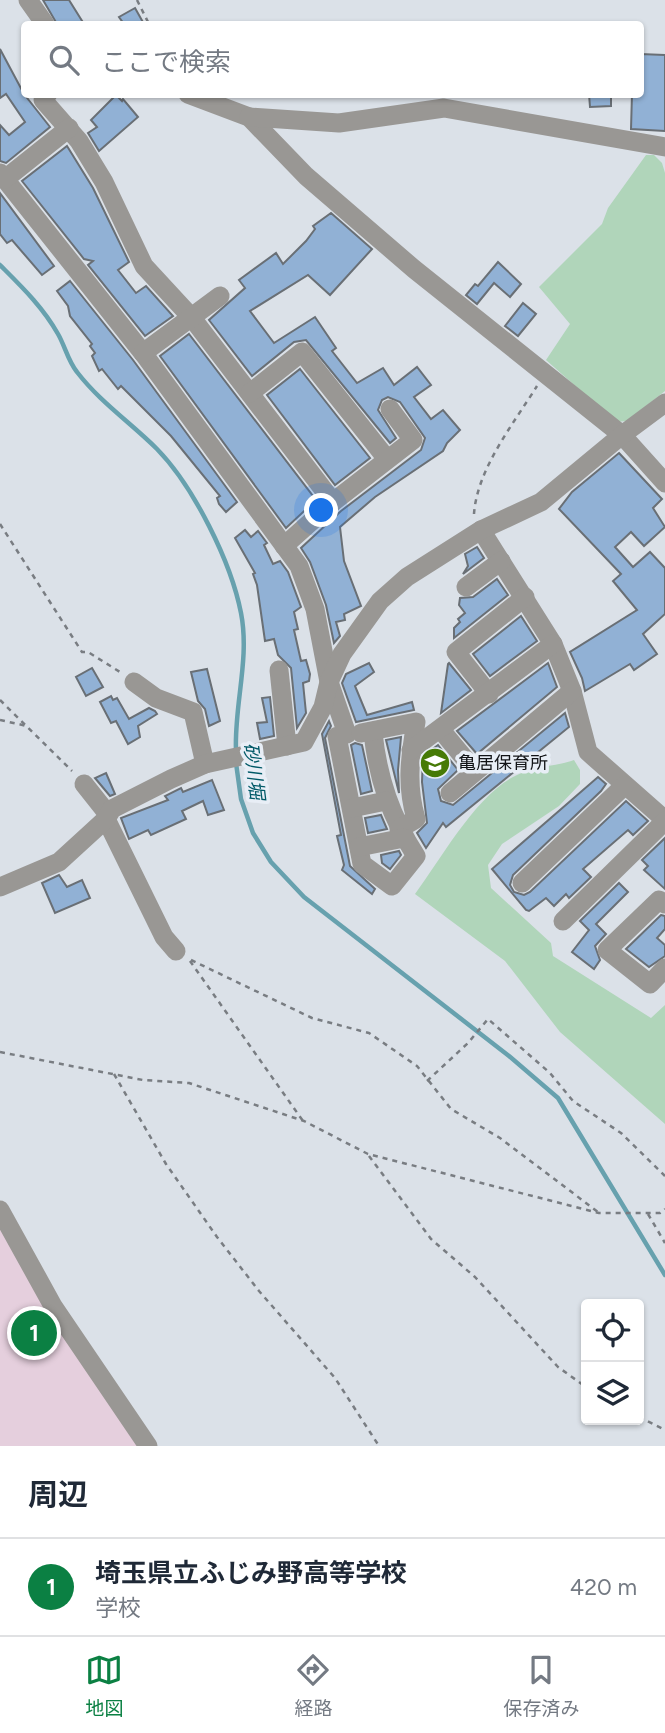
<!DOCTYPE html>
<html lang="ja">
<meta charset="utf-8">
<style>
:root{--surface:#fff;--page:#f2f2f3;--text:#1f2937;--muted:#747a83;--line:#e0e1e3;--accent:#0b8043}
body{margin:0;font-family:Figtree,"Noto Sans JP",sans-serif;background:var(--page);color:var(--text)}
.controls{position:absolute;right:21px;bottom:21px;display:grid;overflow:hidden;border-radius:7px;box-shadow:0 2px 5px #0004}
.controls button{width:63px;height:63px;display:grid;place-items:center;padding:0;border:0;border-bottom:2px solid var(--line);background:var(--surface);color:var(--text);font:35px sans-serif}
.you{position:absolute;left:322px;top:511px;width:24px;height:24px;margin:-18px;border:5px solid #fff;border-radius:50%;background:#1a73e8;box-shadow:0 0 0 10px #1a73e833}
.badge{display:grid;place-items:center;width:46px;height:46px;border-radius:50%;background:var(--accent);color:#fff;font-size:23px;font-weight:700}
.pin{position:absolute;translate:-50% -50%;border:4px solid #fff;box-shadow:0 2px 7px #0006}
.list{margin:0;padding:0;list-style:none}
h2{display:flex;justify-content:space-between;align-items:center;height:91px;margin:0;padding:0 28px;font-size:30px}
h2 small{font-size:23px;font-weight:400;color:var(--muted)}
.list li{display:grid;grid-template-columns:46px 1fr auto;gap:21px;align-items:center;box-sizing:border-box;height:98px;padding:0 28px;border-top:2px solid var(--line)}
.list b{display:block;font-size:26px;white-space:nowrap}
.list p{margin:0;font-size:23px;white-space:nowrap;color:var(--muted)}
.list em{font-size:23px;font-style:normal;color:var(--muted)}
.icon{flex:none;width:38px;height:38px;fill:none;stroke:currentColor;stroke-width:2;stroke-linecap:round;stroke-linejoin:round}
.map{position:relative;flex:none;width:665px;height:1446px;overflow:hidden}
.search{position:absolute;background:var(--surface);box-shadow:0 2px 5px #0004;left:21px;right:21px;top:21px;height:77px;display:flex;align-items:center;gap:18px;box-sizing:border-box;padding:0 24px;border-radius:7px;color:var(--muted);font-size:26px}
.sheet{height:189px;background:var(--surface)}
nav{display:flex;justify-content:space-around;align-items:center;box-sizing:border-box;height:98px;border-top:2px solid var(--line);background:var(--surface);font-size:19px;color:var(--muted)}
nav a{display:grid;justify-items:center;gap:4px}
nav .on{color:var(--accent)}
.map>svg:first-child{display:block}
</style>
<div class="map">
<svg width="665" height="1446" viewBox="0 0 665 1446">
<rect width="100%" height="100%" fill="#dbe1e8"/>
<path fill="#e5cfdd" d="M0,1221L138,1446H0Z"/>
<g fill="#b0d5ba">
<path d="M646,155H654L662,163L665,173V391L627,421L616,422L546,360L570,324L539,287L602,224L608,208Z"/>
<path d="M574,760L580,770V784L559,806L502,844L488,865L491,888L551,943L553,956L651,1018L665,1005V1124L560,1032L505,961L415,894C441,859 477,793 517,775C538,765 555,767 574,760Z"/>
</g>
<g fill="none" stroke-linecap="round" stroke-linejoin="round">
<g stroke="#67a1ae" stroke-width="4.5">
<path d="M0,265C21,286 43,307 58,334C65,346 68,361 77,372C100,402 131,423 157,449C194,487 231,562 241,613C250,659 234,705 236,751"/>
<path d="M236,763L241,799L253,833L271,862L304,897L509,1056L558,1098L665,1275"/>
</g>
</g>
<g fill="#91b1d5" stroke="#696f75" stroke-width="2">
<path d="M43,0H69L84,24H57Z"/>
<path d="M135,8L144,24H124L119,17Z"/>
<path d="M0,49L24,94L50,127L6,163L0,161V125L9,135L25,122L6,94L0,98Z"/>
<path d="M640,54L665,55V131L631,129L632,94H640Z"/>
<path d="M589,94H611V106L590,107Z"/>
<path d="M116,95L122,101L123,99L138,117L99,151L88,133L97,127L91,120Z"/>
<path d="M67,146L93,188L129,262L118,270L136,293L146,286L173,316L145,336L88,265L93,261L84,259L22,181Z"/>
<path d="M0,193L54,266L42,275L12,240L7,243L0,234Z"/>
<path d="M331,213L372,249L330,295L308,275L250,311L274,343L315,317L336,348L332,351L357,383L383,368L394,385L417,367L431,385L414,397L431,419L443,410L460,430L447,443L443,451L375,497L340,527L344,561L361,606L344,614L345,620L336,622L340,636L334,643L326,605L310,562L301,548L341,511L421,450L425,438L400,402L388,397L382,400L378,410L396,438L390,443L306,340L294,342L252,376L209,320L245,288L239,280L276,253L283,264L306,241L315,229L313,226Z"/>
<path d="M498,262L521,284L510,297L494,283L477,304L466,295L475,284L478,286Z"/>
<path d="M70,281L133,360L237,502L226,512L219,504L217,498L220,496L171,436L121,386L118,389L102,369L99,371L92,356L95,353L90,346L92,344L70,316L68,306L57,291Z"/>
<path d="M523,303L536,314L518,336L505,326Z"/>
<path d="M189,334L316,500L286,528L160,356Z"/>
<path d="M300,369L370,458L335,485L267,395Z"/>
<path d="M619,453L662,499L653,508L665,527L644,546L631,532L615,547L633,567L650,552L665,568V614L643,634L657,654L634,670L630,664L585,691L582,678L570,652L637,610L613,581L621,574L559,509L572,492Z"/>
<path d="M245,530L251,537L258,531L267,543L264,545L273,564L280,561L288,572L301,607L294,612L298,629L294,630L301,661L306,660L310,674L309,681L303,683L306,713L297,728L291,668L278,655L274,639L265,641L257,585L253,574L255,573L235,538Z"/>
<path d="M477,547L484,558L463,574L468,566L465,554Z"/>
<path d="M497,579L508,595L454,638V628L460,622L458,619L465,613L459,605L460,598L473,597Z"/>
<path d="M521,616L537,641L490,676L473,654Z"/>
<path d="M369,663L374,672L355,686L367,715L412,702L414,710L356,722L342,683L346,674Z"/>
<path d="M449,663L471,690L441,713L448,664Z"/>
<path d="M548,663L557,687L477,754L457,731Z"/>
<path d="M92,668L103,687L86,696L76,677Z"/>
<path d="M207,669L220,721L209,726L205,709L198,701L191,672Z"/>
<path d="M111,696L113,700L117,698L129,719L149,708L155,711L157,714L138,726L140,737L128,744L116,721L111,723L100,702Z"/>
<path d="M270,697L274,736L260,739L257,723L267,722L262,698Z"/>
<path d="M565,713L569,727L446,827L443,823L426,848L417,833L427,823L422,782L423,756L438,745L458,770L438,789L441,801L453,805Z"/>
<path d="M329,721L331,726L325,738L350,866L375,889L372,894L342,870L344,865L337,836L341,835L322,734Z"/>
<path d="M401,737L398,770L399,793L386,740Z"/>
<path d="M355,743L362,745L372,791L361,794L351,745Z"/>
<path d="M106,773L115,794L110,796L95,778Z"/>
<path d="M598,777L606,784L601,791L513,875L510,885L514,892L524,895L530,892L626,801L648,821L633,835L628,830L583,869L591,877L569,898L566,894L554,906L546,898L529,911L526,910L492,869Z"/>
<path d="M212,780L224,810L208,815L203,801L182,811L186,819L151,835L148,830L129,839L121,818L168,800L165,796L181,788L183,792Z"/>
<path d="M381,815L387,829L368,833L365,818Z"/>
<path d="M665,838V889L644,870L648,866L642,860Z"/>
<path d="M399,851L401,855L390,869L382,863L381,855Z"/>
<path d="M59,875L67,887L82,880L90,898L55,913L42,883Z"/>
<path d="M619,883L628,892L596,924L606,934L595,946L600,960L594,969L572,952L589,930L580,921Z"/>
<path d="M661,915L665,916V929L657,938L665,945V956L649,967L626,949Z"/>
</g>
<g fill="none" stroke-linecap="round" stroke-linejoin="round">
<g stroke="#797d82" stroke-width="2.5" stroke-dasharray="5 5" stroke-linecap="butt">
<path d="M137,0L149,24"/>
<path d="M474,514C477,469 514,423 537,386"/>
<path d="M0,524L82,652H88L120,672"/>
<path d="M0,700L72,771"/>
<path d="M0,720L27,726"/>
<path d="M191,960L312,1018L369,1033L417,1066L451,1109L500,1138L598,1212"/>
<path d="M190,961L303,1121"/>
<path d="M0,1052L143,1080L189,1083L304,1121L368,1154L599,1213H660L665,1209"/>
<path d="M114,1074L166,1164L217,1237L259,1291L335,1378L379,1446"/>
<path d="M427,1081L468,1043L488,1019L550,1073L573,1101L621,1133L665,1176"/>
<path d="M369,1156L431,1239L475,1277L558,1367L586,1387"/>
<path d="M648,1214L665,1243"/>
<path d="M639,1417L665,1430"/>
</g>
<g stroke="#999794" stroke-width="19">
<path d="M28,0L45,24"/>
<path d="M48,94L43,100L79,141L104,182L144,266L192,318L333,502"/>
<path d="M188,94L249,117L306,176L414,269L622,435L665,483"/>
<path d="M249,117L339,123L444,108L665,147"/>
<path d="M0,173L143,353L299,566L315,609L329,682L347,734L337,736L362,864L392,886L416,856C391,817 378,779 373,733"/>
<path d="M5,179L69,128"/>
<path d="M143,353L220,296"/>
<path d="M250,393L302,352L387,459"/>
<path d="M481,530L553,644L572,691L588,752L665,820"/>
<path d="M284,546L333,502L413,440L390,409"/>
<path d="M466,587L501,561"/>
<path d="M279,670L287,746"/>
<path d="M134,682L156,698L193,712L205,764"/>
<path d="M489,694L456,652L525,597"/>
<path d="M441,730L475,771"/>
<path d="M361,733L416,722C410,757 406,785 416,819L399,829"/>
<path d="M411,750L553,644"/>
<path d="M84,784L107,813"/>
<path d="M450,793L572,691"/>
<path d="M352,808L386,801"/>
<path d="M106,819L164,937L176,951"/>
<path d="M359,847L404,838"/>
<path d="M522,883L624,786"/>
<path d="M0,887L59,862L106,819L112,809L171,779L205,764L304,742L323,707L329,682L342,654L380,601L407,577L481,530L541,502L622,435L665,403"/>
<path d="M665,904L659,900L607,950L650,984L665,968"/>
<path d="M563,921L665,821"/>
<path d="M0,1210L53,1306L148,1446"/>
</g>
</g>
<defs>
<g id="school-disc" transform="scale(1.575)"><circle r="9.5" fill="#467a06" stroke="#e8eef6"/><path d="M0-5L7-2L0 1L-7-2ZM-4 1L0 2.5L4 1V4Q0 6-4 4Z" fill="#fff"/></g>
</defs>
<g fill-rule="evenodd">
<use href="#school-disc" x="435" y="763"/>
</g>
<g text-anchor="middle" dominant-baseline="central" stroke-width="7" stroke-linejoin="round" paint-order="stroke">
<g font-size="18" fill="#111316" stroke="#e8eef6" text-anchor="start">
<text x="458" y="763">亀居保育所</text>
</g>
<g font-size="19" font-style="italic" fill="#005967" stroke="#e8eef6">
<text transform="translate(254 771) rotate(83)">砂川堀</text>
</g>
</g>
</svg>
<div class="controls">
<button><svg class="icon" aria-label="locate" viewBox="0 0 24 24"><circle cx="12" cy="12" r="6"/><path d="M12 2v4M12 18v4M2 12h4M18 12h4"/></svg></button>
<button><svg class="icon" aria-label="layers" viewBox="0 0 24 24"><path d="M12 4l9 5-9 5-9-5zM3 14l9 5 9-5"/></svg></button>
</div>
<div class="you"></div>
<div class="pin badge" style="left:34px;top:1333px">1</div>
<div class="search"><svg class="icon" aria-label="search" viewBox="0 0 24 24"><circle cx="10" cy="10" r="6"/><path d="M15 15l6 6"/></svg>ここで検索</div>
</div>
<section class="sheet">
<h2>周辺<small></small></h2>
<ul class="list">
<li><span class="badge">1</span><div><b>埼玉県立ふじみ野高等学校</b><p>学校</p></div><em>420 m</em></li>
</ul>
</section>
<nav>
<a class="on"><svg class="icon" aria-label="map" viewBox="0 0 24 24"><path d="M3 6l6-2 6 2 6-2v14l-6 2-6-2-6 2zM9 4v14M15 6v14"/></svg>地図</a>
<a><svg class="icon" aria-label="directions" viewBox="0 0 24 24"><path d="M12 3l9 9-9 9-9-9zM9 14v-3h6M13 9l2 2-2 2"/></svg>経路</a>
<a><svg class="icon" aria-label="saved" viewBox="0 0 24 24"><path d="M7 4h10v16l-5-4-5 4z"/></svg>保存済み</a>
</nav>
